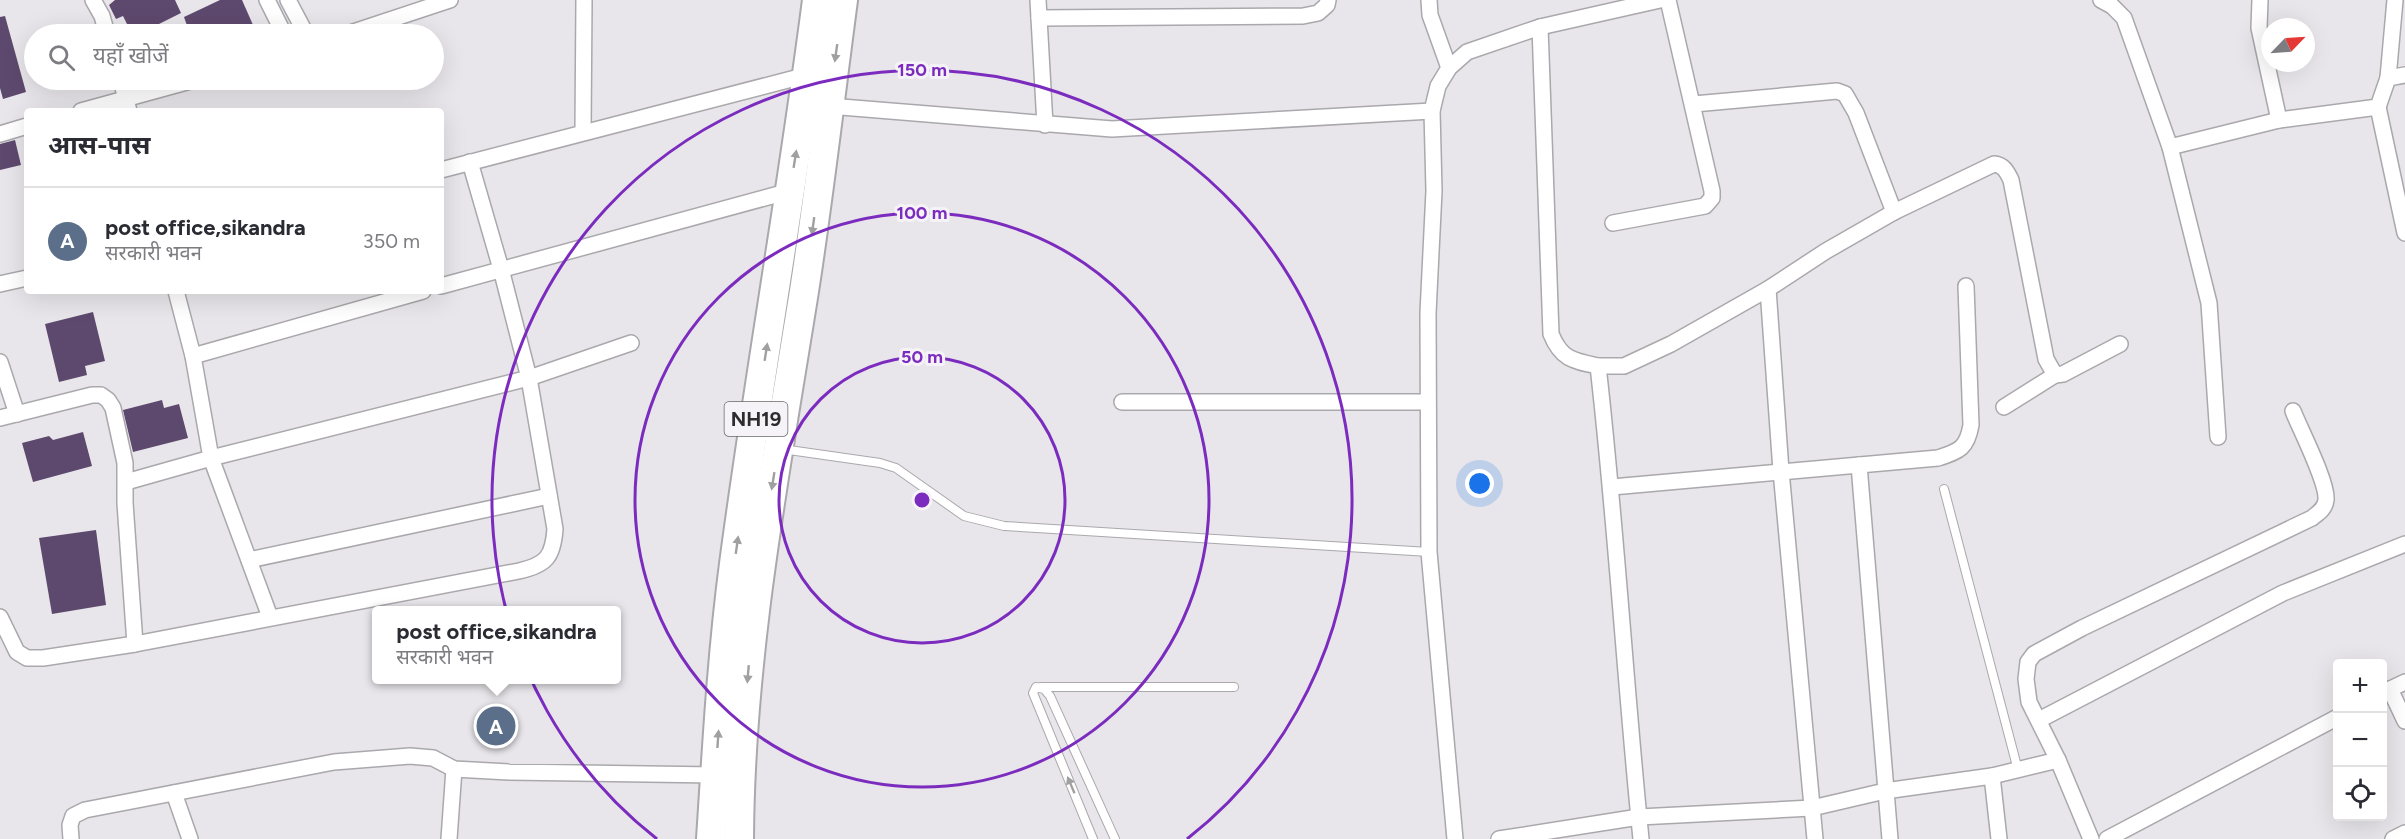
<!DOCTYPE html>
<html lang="hi">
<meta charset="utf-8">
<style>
:root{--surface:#fff;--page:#f7f7f7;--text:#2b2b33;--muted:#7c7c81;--line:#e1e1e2;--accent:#b01e43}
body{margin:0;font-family:Figtree,"Noto Sans Devanagari",sans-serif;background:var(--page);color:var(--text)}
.controls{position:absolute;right:18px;bottom:18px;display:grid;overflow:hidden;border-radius:6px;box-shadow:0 6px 24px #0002}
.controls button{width:54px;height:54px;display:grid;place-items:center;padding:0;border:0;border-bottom:2px solid var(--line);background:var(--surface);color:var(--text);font:30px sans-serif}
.compass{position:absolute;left:2261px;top:18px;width:54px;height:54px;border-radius:50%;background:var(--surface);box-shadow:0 6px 24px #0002;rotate:65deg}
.you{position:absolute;left:1480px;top:484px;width:21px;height:21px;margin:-15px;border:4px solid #fff;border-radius:50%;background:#1a73e8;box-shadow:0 0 0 9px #1a73e833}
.badge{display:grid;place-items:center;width:39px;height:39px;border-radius:50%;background:var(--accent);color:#fff;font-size:20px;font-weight:700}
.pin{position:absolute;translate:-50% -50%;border:3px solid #fff;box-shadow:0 2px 6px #0006}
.popup{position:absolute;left:372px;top:606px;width:249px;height:78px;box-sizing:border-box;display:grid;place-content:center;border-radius:6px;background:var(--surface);filter:drop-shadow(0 2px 4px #0005);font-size:20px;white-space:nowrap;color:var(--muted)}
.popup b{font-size:22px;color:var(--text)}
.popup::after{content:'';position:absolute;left:50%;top:100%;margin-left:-12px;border:12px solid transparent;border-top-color:var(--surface)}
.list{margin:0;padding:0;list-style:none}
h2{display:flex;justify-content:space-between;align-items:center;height:78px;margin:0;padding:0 24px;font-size:26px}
h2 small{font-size:20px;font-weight:400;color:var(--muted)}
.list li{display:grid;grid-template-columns:39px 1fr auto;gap:18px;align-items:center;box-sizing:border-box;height:108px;padding:0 24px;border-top:2px solid var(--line)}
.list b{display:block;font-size:22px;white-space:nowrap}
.list p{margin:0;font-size:20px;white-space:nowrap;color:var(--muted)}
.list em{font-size:20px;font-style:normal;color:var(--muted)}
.icon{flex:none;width:33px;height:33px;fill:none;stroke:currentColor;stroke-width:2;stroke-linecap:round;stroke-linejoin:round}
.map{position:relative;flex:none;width:2405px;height:839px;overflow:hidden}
.search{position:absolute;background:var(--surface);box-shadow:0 6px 24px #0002;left:24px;top:24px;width:420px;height:66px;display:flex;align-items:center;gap:15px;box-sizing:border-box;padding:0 21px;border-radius:33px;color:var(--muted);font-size:22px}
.panel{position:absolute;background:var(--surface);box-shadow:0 6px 24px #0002;left:24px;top:108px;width:420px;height:186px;border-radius:6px}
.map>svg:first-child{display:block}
</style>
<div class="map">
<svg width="2405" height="839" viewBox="0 0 2405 839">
<rect width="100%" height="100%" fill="#e8e6ea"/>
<g fill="#5e496e">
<path d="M115,0H175L181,13L139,34H132L123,16L116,19L109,5Z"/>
<path d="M220,0H242L257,34H190L184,17Z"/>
<path d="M5,16L26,92L3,99L0,88V17Z"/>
<path d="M15,140L21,165L0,170V144Z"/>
<path d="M93,312L105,361L85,366L87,375L59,382L45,324Z"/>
<path d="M162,400L164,408L179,404L188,438L133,452L123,410Z"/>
<path d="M83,432L92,466L33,482L22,443L49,436L53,440Z"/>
<path d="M96,530L106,605L52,614L39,538Z"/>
</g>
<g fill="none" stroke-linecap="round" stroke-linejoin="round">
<g stroke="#aaa8ac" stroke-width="10">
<g id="lane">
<path d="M782,449L880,463L896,468L964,516L1004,526L1429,552"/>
<path d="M1944,489L2018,770"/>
<path d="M1041,687H1234"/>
<path d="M1093,839L1033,693L1036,687L1044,689L1050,696L1115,839"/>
</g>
</g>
<g stroke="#aaa8ac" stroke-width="18">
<g id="street">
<path d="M93,0L102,16L107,34"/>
<path d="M267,0L284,34"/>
<path d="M288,0L306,34"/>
<path d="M1038,0L1045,125"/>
<path d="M1429,0L1430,15L1449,68"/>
<path d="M2101,0L2112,6L2124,18L2170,147L2209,303L2218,437"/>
<path d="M2260,0L2259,28L2279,120"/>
<path d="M1039,18L1303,16L1318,13L1327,5L1328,0"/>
<path d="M1540,27L1551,334C1561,359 1573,361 1598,366C1616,523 1625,681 1641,839"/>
<path d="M347,34L450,0"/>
<path d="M2388,78L2395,0"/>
<path d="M121,80L129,111"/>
<path d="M1694,104L1837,91L1845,94L1856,113L1894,212"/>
<path d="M829,106L1112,129L1432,111"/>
<path d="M2378,107L2405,233"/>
<path d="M81,111L194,80"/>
<path d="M583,131L584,0"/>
<path d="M0,134L27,126"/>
<path d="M2170,147L2279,120L2378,107L2388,78L2405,75"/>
<path d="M441,170L807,75"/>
<path d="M1613,223L1705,206L1712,198V191L1668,0"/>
<path d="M0,284L27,278"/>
<path d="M441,286L790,191"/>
<path d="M1768,289L1781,471L1815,839"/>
<path d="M176,291L193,356L211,458L270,617"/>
<path d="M193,356L423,291"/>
<path d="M0,362L17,414"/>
<path d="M1598,366H1624L1671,344L1768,289L1826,251L1894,212L1994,164C2004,165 2007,172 2011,180L2046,359L2055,375L2063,374L2120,344"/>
<path d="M1122,402H1427"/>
<path d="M2004,407L2055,375"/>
<path d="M0,418L92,395H101L108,400L113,408L125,463V503L135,644"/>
<path d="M1859,465L1890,839"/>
<path d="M126,482L211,458L529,378L631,343"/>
<path d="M1612,487L1938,458C1960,451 1967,448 1971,425L1966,286"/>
<path d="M249,560L549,496"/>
<path d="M0,617L17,652L27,658H43L135,644L519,571C546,565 553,557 555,529L529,378L501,269L470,162"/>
<path d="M2390,689L2405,721"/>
<path d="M2382,693L2405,682"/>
<path d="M2039,720L2283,593L2405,544"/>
<path d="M1992,776L1999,839"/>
<path d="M174,793L190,839"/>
<path d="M71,839L70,825L73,816L85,810L334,762L410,756L433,758L454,769L509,772L716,775"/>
<path d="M449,839L454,769"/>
<path d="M1455,839L1429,552L1428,313L1434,191L1432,111L1438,86L1449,68L1467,52L1540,27L1660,0"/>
<path d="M1499,839L1639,817L1812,808L1885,791L1992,776L2058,760"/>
<path d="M2091,839L2058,760L2029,702L2026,679L2028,662L2034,654L2082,628L2312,518C2318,513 2325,509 2326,500C2328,483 2300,429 2293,411"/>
<path d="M2107,839L2338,717"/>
<path d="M2393,839L2405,833"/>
</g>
</g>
<g stroke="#aaa8ac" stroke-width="32">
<g id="highway">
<path d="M711,839C717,747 722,655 734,564C759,376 793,188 817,0"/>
<path d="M739,839C740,654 775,473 804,291C819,195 830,97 843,0"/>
</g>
</g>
<use href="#lane" stroke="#fff" stroke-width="8"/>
<use href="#street" stroke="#fff" stroke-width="15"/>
<use href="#highway" stroke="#fff" stroke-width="28"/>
</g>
<defs><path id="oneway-solid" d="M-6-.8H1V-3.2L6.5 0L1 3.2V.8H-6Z" transform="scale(1.5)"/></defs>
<g fill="#a0a0a1">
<use href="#oneway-solid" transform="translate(836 53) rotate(98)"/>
<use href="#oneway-solid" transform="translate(795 159) rotate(-81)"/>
<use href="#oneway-solid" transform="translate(813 226) rotate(98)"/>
<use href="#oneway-solid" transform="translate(766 352) rotate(-81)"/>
<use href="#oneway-solid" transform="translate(773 481) rotate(99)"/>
<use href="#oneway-solid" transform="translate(737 545) rotate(-82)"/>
<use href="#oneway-solid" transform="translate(748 674) rotate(95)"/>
<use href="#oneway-solid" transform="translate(718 739) rotate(-86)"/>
<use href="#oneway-solid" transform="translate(1071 785) rotate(-113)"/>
</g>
<g fill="none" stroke="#7b2cbf" stroke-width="3">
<circle cx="922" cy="500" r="143"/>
<circle cx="922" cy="500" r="287"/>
<path d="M657 839A430 430 0 1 1 1187 839"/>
</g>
<g text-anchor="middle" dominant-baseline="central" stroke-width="6" stroke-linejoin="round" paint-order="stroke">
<rect fill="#f5f3f7" stroke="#69686a" stroke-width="1.5" x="724.5" y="402" width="63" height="34" rx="4.5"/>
<g font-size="20" font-weight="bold" fill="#2d2c2e">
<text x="756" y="419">NH19</text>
</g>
</g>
<circle cx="922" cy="500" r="9" fill="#7b2cbf" stroke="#f5f3f7" stroke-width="3"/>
<g font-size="18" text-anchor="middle" font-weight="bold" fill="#7b2cbf" stroke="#f5f3f7" stroke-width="6" stroke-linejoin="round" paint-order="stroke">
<text x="922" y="76">150 m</text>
<text x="922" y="219">100 m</text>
<text x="922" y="363">50 m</text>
</g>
</svg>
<div class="controls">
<button>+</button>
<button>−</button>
<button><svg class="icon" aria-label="locate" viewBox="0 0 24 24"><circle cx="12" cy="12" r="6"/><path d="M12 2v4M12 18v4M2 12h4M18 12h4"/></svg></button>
</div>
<svg class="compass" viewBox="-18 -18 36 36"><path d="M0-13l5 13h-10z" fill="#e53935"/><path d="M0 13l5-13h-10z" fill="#7c7c81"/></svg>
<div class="you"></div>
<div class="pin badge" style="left:496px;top:726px;background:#5c6f8a">A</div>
<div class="popup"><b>post office,sikandra</b>सरकारी भवन</div>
<div class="search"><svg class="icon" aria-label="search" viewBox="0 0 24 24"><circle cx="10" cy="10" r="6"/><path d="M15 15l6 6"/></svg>यहाँ खोजें</div>
<section class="panel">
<h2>आस-पास<small></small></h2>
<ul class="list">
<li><span class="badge" style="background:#5c6f8a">A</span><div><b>post office,sikandra</b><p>सरकारी भवन</p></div><em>350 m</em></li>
</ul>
</section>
</div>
